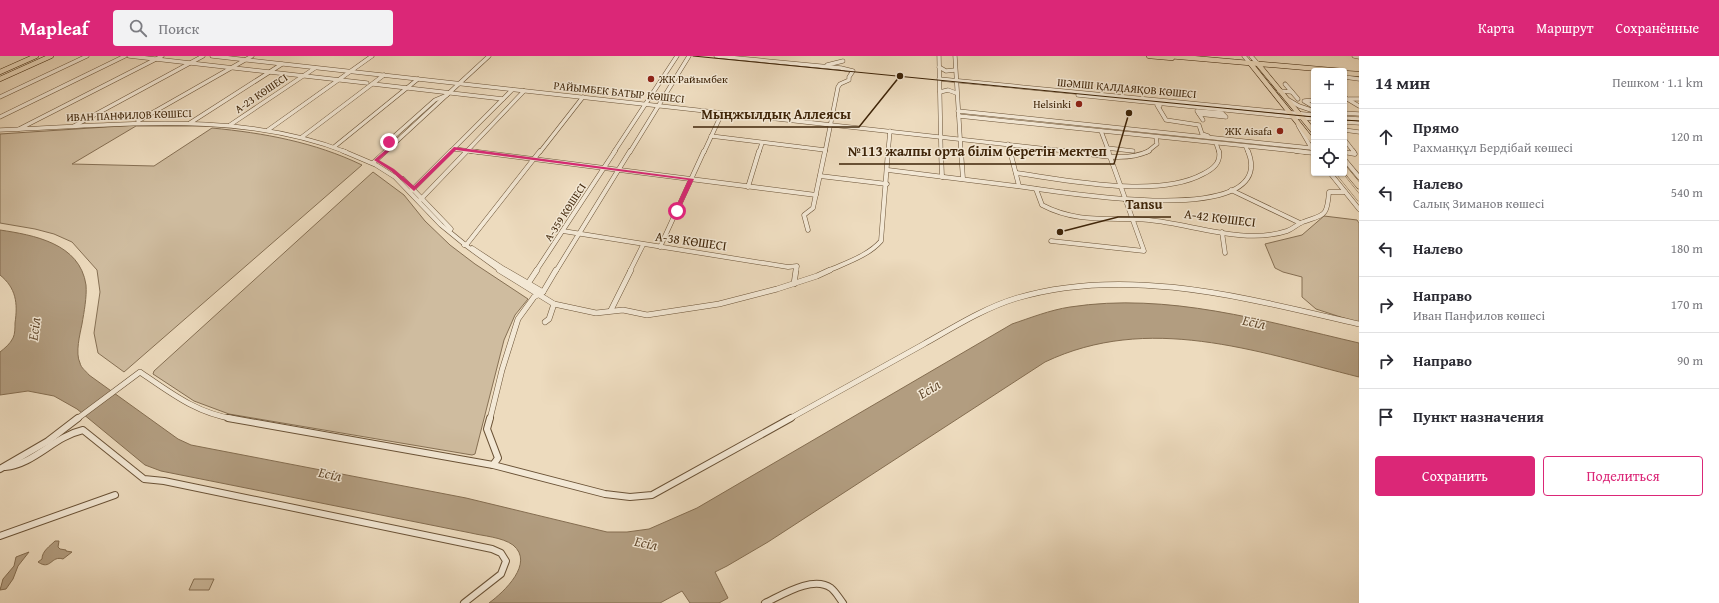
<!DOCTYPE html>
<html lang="ru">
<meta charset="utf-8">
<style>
:root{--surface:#fff;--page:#f2f2f3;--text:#2b2b33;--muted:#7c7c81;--line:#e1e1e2;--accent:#db2777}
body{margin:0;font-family:"Gentium Book Plus",serif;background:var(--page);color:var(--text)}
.controls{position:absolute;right:12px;top:12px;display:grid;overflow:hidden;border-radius:4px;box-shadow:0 1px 3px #0004}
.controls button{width:36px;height:36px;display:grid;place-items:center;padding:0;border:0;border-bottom:1px solid var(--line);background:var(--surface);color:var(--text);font:20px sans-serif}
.stop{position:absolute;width:12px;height:12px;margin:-9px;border:3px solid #db2777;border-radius:50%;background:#fff}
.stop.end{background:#db2777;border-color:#fff;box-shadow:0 1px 4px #0008}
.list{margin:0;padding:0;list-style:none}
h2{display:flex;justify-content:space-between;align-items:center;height:52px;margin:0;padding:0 16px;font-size:17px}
h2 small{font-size:13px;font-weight:400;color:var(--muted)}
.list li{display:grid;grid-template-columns:26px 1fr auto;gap:12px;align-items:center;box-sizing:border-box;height:56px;padding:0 16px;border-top:1px solid var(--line)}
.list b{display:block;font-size:15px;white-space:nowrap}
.list p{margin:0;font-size:13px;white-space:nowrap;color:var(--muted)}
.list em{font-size:13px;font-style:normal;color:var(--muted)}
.actions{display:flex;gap:8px;padding:12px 16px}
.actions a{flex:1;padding:9px 0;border:1px solid var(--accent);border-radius:4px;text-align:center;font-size:14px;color:var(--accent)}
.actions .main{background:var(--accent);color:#fff}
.icon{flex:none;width:22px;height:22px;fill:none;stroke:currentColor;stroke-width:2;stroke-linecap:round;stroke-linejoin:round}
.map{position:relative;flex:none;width:1359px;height:547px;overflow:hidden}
header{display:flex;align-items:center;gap:24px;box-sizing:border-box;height:56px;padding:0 20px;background:var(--accent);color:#fff}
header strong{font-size:19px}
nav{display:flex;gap:22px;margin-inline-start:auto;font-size:14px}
.search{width:280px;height:36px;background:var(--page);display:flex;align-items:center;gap:10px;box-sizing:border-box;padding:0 14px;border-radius:4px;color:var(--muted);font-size:15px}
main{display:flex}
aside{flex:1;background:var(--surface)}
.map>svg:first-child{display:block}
</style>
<header>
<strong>Mapleaf</strong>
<div class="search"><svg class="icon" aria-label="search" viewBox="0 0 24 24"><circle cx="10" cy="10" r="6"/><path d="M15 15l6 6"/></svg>Поиск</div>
<nav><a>Карта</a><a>Маршрут</a><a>Сохранённые</a></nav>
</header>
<main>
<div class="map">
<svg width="1359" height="547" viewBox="0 0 1359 547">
<rect width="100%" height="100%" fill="#eddbbe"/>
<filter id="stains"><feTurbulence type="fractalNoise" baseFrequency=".005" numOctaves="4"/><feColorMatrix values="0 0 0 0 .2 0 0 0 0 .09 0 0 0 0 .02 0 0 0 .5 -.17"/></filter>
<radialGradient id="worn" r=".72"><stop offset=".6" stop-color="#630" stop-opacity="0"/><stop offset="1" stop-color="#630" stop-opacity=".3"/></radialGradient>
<g fill="#cfbc9f" stroke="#867054">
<path d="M152,68L211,70H136L72,108L154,110L212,72C264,77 314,86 362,109L124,316L98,297L94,277L100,236L97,214L72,186L54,178L35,173L0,167V78Z"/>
<path d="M373,116L404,139L425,165L450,189L475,208L528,243L515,259L504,284L475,398L472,399L229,358L194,345L153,318L154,315Z"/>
<path d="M1324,160L1357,164L1359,167V267L1316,253L1302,241V221L1283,216L1275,212L1265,188L1302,179Z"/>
<path d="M194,523H214L209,534H189Z"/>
</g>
<g fill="#b29d80" stroke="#846d50">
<path d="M0,174C33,179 80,187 86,229C87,241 84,256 82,268C80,278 75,297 80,307C81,312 86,315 89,319L178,383L191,389L466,442L607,476H627L649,473L697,452L1012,268C1030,262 1050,254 1070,251C1168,236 1264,265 1359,287V321C1255,295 1148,257 1045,306L768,486L727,510L715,516L728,542L719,547H690L682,535L660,547H489C504,536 535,507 513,489C502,481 483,480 471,477L161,415L145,409L77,353L54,340L28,335L0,339V296C5,292 10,288 13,282C15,278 15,272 15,267C18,247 16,232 0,219Z"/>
<path d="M55,485H59L58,491L60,493L66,494V495L72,496L63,503C51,499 51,515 38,506L42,503C42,495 50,490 55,485Z"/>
<path d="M29,496L18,510L13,523L6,533L0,534L3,523L14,510L16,501Z"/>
</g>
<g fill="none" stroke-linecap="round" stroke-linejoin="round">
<g stroke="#6a5236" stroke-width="4.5">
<g id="minor-far3">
<path d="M129,0L367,27"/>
<path d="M212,0L1075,96"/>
<path d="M716,0L841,12L853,15L849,21V24L840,28L838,31L825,96"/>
<path d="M939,0L941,96"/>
<path d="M955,0L961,96"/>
<path d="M1244,0L1250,7"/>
<path d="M1251,0L1258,8"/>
<path d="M1354,0L1359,1"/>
<path d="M827,9L843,5"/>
<path d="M939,11L946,15L955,14"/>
<path d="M1344,21L1359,23"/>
<path d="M939,23L1314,59"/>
<path d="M373,28L503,43"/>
<path d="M1279,35L1292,36L1285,28"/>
<path d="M940,36L948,34L956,37"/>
<path d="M1292,36L1298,43"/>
<path d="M1078,39L1314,63"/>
<path d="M0,41L87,0"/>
<path d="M1344,41L1359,50"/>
<path d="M1287,43L1299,50L1314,55"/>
<path d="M1349,43H1359"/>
<path d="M1314,44L1304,45L1314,51"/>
<path d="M1160,50L1157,49L1166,64L1199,69L1202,78L1208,80"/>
<path d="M958,55L1311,92"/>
<path d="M1197,55L1222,57L1226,61L1199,58Z"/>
<path d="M1344,57L1359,58"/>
<path d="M1199,58L1203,64"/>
<path d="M959,60L1305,96"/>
<path d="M0,61L125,0"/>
<path d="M1344,62L1359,63"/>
<path d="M138,65L252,0"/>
<path d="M1344,66L1359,67"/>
<path d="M190,67L282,8"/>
<path d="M230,69L315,12"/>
<path d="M1298,69L1312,93"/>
<path d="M74,70L203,0"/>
<path d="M19,73L162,0"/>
<path d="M0,74C115,70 236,53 346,96"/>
<path d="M268,74L372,0"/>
<path d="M1344,74L1359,76"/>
<path d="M1101,75L1109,96"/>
<path d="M711,80L825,94"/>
<path d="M302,81L384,19"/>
<path d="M1344,83L1354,96"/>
<path d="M1216,87L1219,96"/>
<path d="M1008,88L1010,96"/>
<path d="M334,91L418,23"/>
<path d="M391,91L390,84L435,44L447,39"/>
<path d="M1246,91L1248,96"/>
<path d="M1107,92L1133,95"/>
<path d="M454,93L478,96"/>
<path d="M385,96L489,0"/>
<path d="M450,96L512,34"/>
<path d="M466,96L524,35"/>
<path d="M540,96L583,41"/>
<path d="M614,96L677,0"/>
<path d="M630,96L689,0"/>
<path d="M704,96L722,57"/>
<path d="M759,96L762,87"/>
<path d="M888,96L890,75"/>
<path d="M1147,96L1157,88L1156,81"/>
</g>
</g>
<g stroke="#6a5236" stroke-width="5">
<g id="minor-far2">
<path d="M343,95L376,109L395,121L441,169L468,191L501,215"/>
<path d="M470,95L816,139"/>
<path d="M941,95L942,121"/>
<path d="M961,95L963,123"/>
<path d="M1010,95L1019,130"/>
<path d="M1066,95C1092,98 1124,107 1149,95"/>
<path d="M1296,95L1314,97"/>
<path d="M1344,96L1355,98L1353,95"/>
<path d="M1344,103L1359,121"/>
<path d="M373,107L386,95"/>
<path d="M888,114C933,120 979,125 1024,131C1057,135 1280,175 1248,95"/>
<path d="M1016,117C1067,124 1157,143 1203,118C1213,113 1221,107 1219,95"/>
<path d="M1330,117L1359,153"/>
<path d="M820,120L887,128"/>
<path d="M403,123L451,173"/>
<path d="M748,131L759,95"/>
<path d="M1036,133L1042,149C1078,168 1111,161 1149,164C1192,168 1244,189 1287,175C1293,173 1297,168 1303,166C1324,158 1327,162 1329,136H1345"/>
<path d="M1231,134L1300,167"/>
<path d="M411,135L451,95"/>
<path d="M420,144L467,95"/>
<path d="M808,174L804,159L813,152L825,95"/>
<path d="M563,175L788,211L797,210L796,215"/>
<path d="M1222,176L1225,197"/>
<path d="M1051,185L1144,195L1108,95"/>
<path d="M464,189L467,188L540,95"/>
<path d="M660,191L704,95"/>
<path d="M472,192L507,215"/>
<path d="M536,215L615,95"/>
<path d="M556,215L630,95"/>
<path d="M630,215L643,189"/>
<path d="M828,215C845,207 868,200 881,185L888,95"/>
</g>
</g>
<g stroke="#6a5236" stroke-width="6">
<g id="minor-far1">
<path d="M499,214L554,248L549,263L545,266"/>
<path d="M505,214L543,236"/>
<path d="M794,228L796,214"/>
<path d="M527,229L537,214"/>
<path d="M554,248L596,257L623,254L647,259L719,248L777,233L817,220L830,214"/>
<path d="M611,254L631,214"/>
<path d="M77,363L140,316C171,337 196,357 234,363"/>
<path d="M490,363L502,314L518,263L534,241L543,236L556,214"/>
<path d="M789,363C834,338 879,313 924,288C954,271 984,252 1017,242C1129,209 1249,243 1359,268"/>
</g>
</g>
<g stroke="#6a5236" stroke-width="8">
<g id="minor">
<path d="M228,362L493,409L498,402L487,373L490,362"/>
<path d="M493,409L605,438L630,441L652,439L791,362"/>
<path d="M5,411C35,408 53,381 83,374L144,423L164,425L492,493L501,497L506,505L501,518L464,547"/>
<path d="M0,413L48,385L78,362"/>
<path d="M0,480L115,439"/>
<path d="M765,547C782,539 813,519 831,532C836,536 839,542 843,547"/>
</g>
</g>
<g stroke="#3e2408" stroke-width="5.5">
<g id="major-far1">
<path d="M1149,0L1172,2"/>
<path d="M1169,0L1342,15"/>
<path d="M1250,7L1314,87"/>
<path d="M1258,8L1314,76"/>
<path d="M0,16L36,0"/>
<path d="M1344,17L1359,18"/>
<path d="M0,23L51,0"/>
</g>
</g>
<g stroke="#3e2408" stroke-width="6">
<g id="major">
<path d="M1344,112L1359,130"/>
<path d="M1339,117L1359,142"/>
</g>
</g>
<use href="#minor-far3" stroke="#f3e8d5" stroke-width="3.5"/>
<use href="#minor-far2" stroke="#f3e8d5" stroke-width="4"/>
<use href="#minor-far1" stroke="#f3e8d5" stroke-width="5"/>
<use href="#minor" stroke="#f3e8d5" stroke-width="6"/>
<use href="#major-far1" stroke="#eddbbe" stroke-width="4.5"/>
<use href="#major" stroke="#eddbbe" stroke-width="5.5"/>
<g stroke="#3e2408" stroke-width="1">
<path d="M693,0L1314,61"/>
<path d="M1344,64L1359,65"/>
</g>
</g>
<path fill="#db2777" d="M389,84L394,91L379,104L394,113L414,130L454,91L694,123L679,155L677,157L674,155L688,124L456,94L414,135L391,115L374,104L389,91L387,86Z"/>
<g fill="#8f2418" stroke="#f3e8d5" stroke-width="1.5">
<circle cx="651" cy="23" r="4"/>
<circle cx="1079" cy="48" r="4"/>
<circle cx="1280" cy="75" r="4"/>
</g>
<g text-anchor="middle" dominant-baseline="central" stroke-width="3" stroke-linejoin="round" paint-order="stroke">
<g font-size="11" fill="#3e2408" stroke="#f3e8d5" text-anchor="end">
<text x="659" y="23" text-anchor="start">ЖК Райымбек</text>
<text x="1071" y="48">Helsinki</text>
<text x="1272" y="75">ЖК Aisafa</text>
</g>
<g font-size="11" fill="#3e2408" stroke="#f3e8d5">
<text transform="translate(1127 32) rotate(5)">ШӘМШІ ҚАЛДАЯҚОВ КӨШЕСІ</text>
<text transform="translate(619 36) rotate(6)">РАЙЫМБЕК БАТЫР КӨШЕСІ</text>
<text transform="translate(261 37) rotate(-34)">А-23 КӨШЕСІ</text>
<text transform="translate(129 59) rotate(-2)">ИВАН ПАНФИЛОВ КӨШЕСІ</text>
<text transform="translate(565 156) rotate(-57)">А-359 КӨШЕСІ</text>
</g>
<g font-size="13" fill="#3e2408" stroke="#f3e8d5">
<text transform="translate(1220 162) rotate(7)">А-42 КӨШЕСІ</text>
<text transform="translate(691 185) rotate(8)">А-38 КӨШЕСІ</text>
</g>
<g font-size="14" font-style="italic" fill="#61482c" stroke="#f3e8d5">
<text transform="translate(1254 266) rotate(12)">Есіл</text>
<text transform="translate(34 273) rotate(-83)">Есіл</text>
<text transform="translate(929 333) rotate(-32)">Есіл</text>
<text transform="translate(330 418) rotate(12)">Есіл</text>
<text transform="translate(646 487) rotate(12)">Есіл</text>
</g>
</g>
<path fill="none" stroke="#3e2408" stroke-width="1.5" d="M900 20L859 71H693M1129 57L1114 108H839M1060 176L1118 161H1171"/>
<g fill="#3e2408" stroke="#f3e8d5" stroke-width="1.5">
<circle cx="900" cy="20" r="4"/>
<circle cx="1129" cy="57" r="4"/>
<circle cx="1060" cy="176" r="4"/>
</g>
<g font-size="14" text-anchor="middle" font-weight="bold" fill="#3e2408" stroke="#f3e8d5" stroke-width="3" stroke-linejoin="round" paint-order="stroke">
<text x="776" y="63">Мыңжылдық Аллеясы</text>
<text x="977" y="100">№113 жалпы орта білім беретін мектеп</text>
<text x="1144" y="153">Tansu</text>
</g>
<rect width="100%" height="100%" filter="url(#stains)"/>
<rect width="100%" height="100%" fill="url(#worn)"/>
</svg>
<div class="controls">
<button>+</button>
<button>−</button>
<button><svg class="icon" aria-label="locate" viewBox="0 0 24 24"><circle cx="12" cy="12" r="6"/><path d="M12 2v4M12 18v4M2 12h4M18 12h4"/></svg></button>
</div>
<div class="stop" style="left:677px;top:155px"></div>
<div class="stop end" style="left:389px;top:86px"></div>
</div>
<aside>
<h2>14 мин<small>Пешком · 1.1 km</small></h2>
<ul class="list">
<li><svg class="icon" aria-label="ahead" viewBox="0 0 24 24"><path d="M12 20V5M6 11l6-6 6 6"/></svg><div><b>Прямо</b><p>Рахманқұл Бердібай көшесі</p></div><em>120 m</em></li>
<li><svg class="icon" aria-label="left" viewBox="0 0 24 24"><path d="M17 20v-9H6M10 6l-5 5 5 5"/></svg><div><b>Налево</b><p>Салық Зиманов көшесі</p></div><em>540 m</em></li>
<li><svg class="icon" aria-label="left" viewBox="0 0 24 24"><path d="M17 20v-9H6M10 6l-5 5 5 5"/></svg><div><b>Налево</b></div><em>180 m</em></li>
<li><svg class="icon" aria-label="right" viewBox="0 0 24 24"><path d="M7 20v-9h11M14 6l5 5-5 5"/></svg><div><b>Направо</b><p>Иван Панфилов көшесі</p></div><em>170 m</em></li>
<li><svg class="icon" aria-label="right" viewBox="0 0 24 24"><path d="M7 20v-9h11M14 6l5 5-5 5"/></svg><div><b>Направо</b></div><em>90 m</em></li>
<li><svg class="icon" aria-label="arrive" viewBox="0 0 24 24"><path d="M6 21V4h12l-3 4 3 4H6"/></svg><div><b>Пункт назначения</b></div></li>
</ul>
<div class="actions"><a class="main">Сохранить</a><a>Поделиться</a></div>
</aside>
</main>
